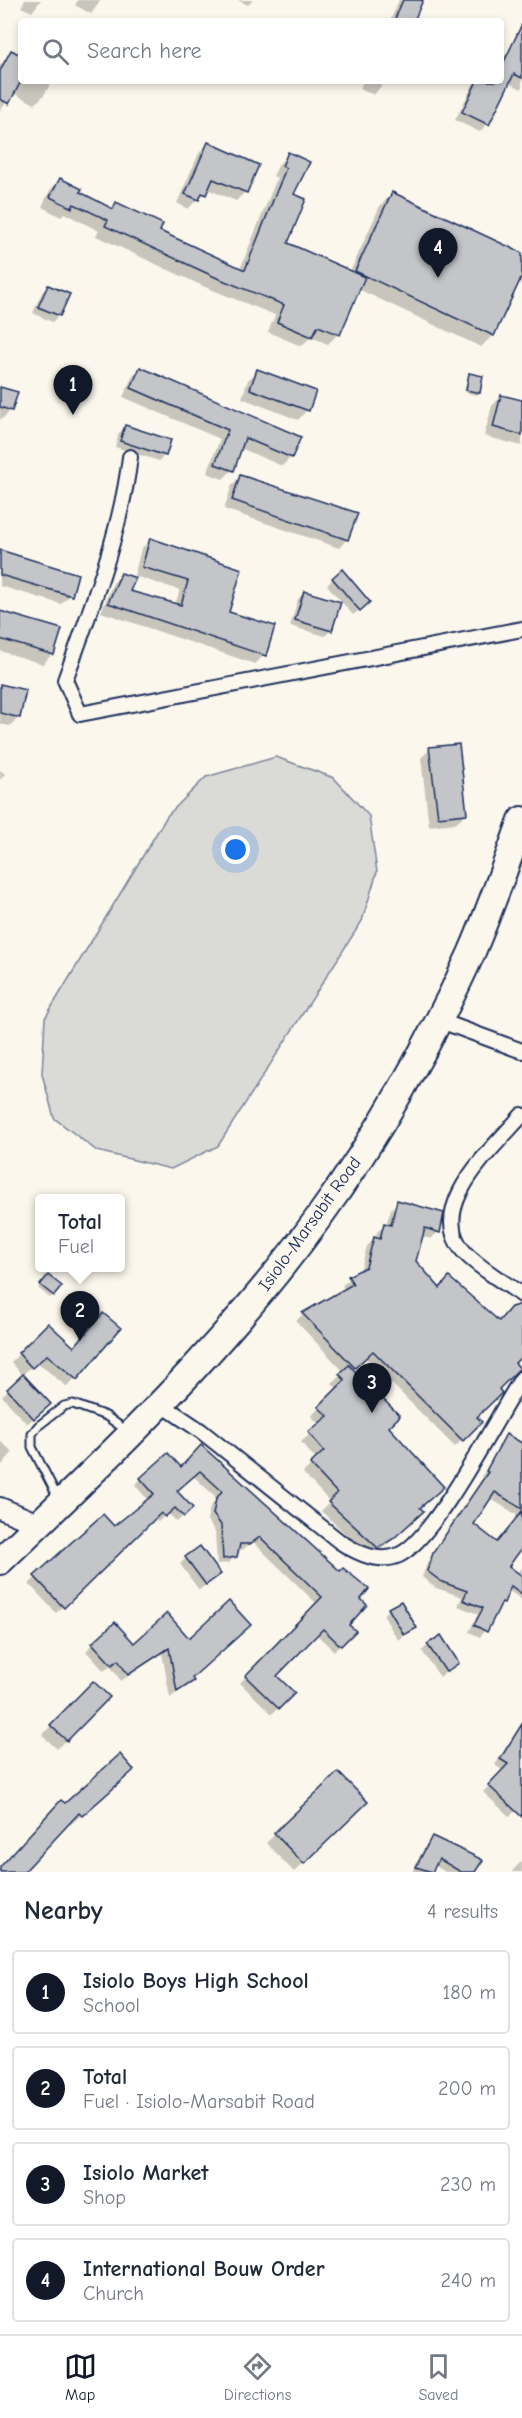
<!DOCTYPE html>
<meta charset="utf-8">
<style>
:root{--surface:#fff;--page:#f6f6f7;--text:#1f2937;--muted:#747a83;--line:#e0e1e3;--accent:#111827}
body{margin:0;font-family:"Comic Neue",sans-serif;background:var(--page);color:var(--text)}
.you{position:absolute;left:236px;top:850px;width:21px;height:21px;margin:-15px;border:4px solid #fff;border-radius:50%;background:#1a73e8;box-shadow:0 0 0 9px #1a73e833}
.badge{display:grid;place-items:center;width:39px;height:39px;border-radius:50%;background:var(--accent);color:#fff;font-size:20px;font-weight:700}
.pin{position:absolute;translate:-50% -50px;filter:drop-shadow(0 2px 3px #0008)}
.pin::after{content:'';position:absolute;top:32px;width:21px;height:18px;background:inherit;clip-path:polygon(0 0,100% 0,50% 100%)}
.popup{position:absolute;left:35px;top:1194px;width:90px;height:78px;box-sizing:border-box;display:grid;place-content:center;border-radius:6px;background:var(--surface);filter:drop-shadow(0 2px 4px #0005);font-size:20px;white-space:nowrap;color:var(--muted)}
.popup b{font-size:22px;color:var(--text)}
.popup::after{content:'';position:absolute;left:50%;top:100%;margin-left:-12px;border:12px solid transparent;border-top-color:var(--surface)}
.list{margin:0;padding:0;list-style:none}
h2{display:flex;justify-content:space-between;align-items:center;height:78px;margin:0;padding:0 24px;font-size:26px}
h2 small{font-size:20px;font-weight:400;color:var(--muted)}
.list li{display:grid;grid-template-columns:39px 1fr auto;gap:18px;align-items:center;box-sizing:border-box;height:84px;margin:0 12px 12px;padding:0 12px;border:2px solid var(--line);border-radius:6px}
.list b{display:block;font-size:22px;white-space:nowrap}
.list p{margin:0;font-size:20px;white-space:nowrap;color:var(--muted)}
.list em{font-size:20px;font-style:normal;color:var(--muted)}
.icon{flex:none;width:33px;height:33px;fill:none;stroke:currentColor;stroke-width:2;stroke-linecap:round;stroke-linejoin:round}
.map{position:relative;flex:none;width:522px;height:1872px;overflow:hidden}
.search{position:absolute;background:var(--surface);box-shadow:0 3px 9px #0003;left:18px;right:18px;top:18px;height:66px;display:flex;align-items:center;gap:15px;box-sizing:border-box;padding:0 21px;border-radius:6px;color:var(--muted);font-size:22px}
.sheet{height:462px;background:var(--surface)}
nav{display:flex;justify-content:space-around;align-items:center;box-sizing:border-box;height:84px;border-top:2px solid var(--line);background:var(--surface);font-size:16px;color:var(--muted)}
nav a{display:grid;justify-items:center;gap:3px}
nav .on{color:var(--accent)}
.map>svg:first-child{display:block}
</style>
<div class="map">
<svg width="522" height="1872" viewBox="0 0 522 1872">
<rect width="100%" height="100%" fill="#fbf7ec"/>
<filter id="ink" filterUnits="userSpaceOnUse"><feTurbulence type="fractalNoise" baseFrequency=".0167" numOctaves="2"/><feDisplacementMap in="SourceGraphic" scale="12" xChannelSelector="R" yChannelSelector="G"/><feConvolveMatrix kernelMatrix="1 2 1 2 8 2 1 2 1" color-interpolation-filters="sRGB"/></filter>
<g filter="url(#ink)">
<path fill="#dadad7" stroke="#7a849a" stroke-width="1.5" d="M276,757L334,778L369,816L377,872L362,921L218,1146L171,1169L97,1151L54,1118L42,1074L45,1018L167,816L206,777Z"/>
<g fill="#0003" fill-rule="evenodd">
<path d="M25,0H41L32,12L21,7Z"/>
<path d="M78,0H101L91,14L75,5Z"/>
<path d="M238,0H253L248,5Z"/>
<path d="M399,0H422L412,21H390Z"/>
<path d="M514,44L522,48V89L508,83L487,124L480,132L455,120L475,81H501V62Z"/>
<path d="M11,52L21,57V81H52L44,95L35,104L13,93L0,111V65Z"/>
<path d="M363,81H385L374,95L360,89Z"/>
<path d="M208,144L245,192L236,201L207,189L188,209L177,203L199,153Z"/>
<path d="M289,154L292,195L286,244L350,272L380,206L392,194L522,254V273L493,335L481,347L358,289L338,334L328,344L311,337L301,346L268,332L275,315L205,287L96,236L99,231L64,213L61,217L42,207L50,190L60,180L78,193L111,210L116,204L158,231L240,269L277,178L273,176L279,164Z"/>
<path d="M49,286L68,295L58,316L52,322L33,313L42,292Z"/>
<path d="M141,368L291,457L282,466L240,448L232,470L223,479L207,473L220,439L123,397L132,377Z"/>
<path d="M258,371L307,410L298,420L242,398L248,380Z"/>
<path d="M469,375L479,392L476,395L464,392Z"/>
<path d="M0,388L11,410L2,419H0Z"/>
<path d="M501,396L522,402V446L484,436L492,406Z"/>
<path d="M126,427L165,455L159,461L115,447L119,433Z"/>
<path d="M241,476L347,539L339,548L224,509L232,485Z"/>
<path d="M150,540L227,613L264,655L255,664L101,612L113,583L122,574L128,592L175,605L180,590L134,576L141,549Z"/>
<path d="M0,553L70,595L61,604L0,586Z"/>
<path d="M333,579L362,608L353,615L327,585Z"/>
<path d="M304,593L331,630L325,636L290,626L298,599Z"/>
<path d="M0,612L52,654L43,664L0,651Z"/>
<path d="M0,686L19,717L10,726L0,724Z"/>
<path d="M430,749L466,813L456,823L429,826L421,758Z"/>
<path d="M0,770L5,774L0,780Z"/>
<path d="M398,1202L438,1232L431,1239L421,1236L414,1262L439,1289L499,1322L522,1309V1354L475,1417L480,1422L455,1447L365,1357L352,1370L387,1427L419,1508L413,1520L383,1548L369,1556L321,1511L330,1502L303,1473L316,1460L301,1442L320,1425L311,1416L338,1390L332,1383L344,1372L296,1321L303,1314L345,1290L342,1285L360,1272L367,1246L375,1239L377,1232L386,1225L391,1209Z"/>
<path d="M46,1279L53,1295L50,1298L38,1288Z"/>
<path d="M48,1325L74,1348L119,1328L67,1387L37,1362L22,1375L49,1404L27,1424L2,1396L23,1376L11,1362Z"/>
<path d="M507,1436L522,1444V1545L498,1584L502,1587L522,1568V1600L508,1590L503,1602L480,1637L469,1632L478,1614L458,1606L462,1597L436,1588L422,1577L428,1561L483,1478L481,1477ZM489,1498L519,1516L496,1544L472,1524Z"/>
<path d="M0,1441L13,1452L0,1467Z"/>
<path d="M201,1447L358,1600L347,1625L354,1631L334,1651L316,1634L275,1676L292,1693L272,1714L240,1683L317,1604L253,1542L242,1550H237L235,1556L229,1563L217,1564L215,1532L207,1520L210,1507L217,1498L193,1476L175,1492L191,1508L177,1522L168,1513L158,1522L154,1518L56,1613L29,1584L103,1516L114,1528L148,1500L135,1485L141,1479L181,1469Z"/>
<path d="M186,1558L213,1580L199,1590L180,1564Z"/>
<path d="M389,1609L415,1628L398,1640L383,1615Z"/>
<path d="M167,1615L192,1681L170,1698L162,1653L121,1681L110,1666L104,1671L86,1651L93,1644L134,1645Z"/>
<path d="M428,1645L457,1663L440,1677L422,1651Z"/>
<path d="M93,1683L108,1697L57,1749L42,1735Z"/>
<path d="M522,1722V1802L510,1817L483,1792L503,1771L495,1765Z"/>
<path d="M338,1774L366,1802L294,1872L266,1843Z"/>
<path d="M121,1780L70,1825L68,1822L22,1872H0V1868L65,1805Z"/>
<path d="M432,1838L474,1872H445L434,1865L431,1872H412L426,1844Z"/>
<path d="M522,1861V1872H512L514,1869Z"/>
</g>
<g fill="#c3c5c9" stroke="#1b2f5e" stroke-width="1.5">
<path d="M403,0H423L414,21H394Z"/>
<path d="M522,24V78L514,74L489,125L462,112L477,81H501V68Z"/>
<path d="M11,50L21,55V81L9,104L0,99V71Z"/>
<path d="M208,142L259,165L247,193L213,179L206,195L202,193L199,200L185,194Z"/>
<path d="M288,152L310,162L294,194L306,199L288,243L365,277L340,335L318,326L312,337L277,322L284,305L215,277L105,226L108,220L74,204L72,208L50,197L60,178L82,189L80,192L113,209L116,202L163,224L160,231L245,270L286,168L282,166Z"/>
<path d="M392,192L522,253V276L494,336L355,271Z"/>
<path d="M48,285L70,294L60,316L38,307Z"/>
<path d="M140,367L301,437L292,458L245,438L234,471L215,464L228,430L131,388Z"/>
<path d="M257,369L316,391L309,411L250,389Z"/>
<path d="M469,373L483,376L480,393L466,390Z"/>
<path d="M0,387L18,392L12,411L0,407Z"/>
<path d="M501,395L522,400V435L493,427Z"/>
<path d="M125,425L171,440L166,456L120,441Z"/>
<path d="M240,475L358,513L348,540L232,500Z"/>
<path d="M150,538L242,569L229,612L275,626L266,656L108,603L121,573L136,578L130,591L181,605L188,581L142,567Z"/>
<path d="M0,550L78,574L72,596L0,575Z"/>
<path d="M342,569L370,602L360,611L332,578Z"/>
<path d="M304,591L341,602L332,631L295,620Z"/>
<path d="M0,611L62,629L54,655L0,639Z"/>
<path d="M0,684L26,690L20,718L0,713Z"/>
<path d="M459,744L467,814L438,817L429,747Z"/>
<path d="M397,1200L444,1213L440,1233L425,1228L416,1261L440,1288L449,1277L499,1321L511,1307L522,1304V1356L515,1363L520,1368L499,1389L502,1393L477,1417L482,1422L463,1441L373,1351L355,1368L302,1313L353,1284L348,1276L366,1267L374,1237L380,1239L384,1223L391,1225Z"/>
<path d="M48,1275L62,1286L54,1296L40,1285Z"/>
<path d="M103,1313L121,1328L77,1380L47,1355L32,1368L18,1353L48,1323L74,1347Z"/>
<path d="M349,1365L400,1416L389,1427L444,1487L420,1508L424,1511L393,1539L378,1548L328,1502L337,1493L310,1464L324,1451L308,1432L328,1416L318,1407L345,1380L339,1374Z"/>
<path d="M23,1374L51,1404L34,1419L7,1389Z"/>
<path d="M506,1434L522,1443V1509L495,1492L474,1524L497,1542L522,1511V1548L509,1566L522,1576V1594L511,1586L504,1603L502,1602L487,1632L474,1625L483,1608L463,1600L467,1591L442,1582L427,1571L433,1553L488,1472L486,1471Z"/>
<path d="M201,1445L340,1571L343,1568L369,1589L361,1599L367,1605L349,1625L356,1631L341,1646L323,1629L277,1676L295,1693L279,1709L245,1676L322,1597L260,1537L250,1544H240L237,1557L223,1559L221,1525L213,1514L216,1499L222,1491L200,1471L177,1491L193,1508L184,1517L175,1508L165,1517L161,1513L64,1608L34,1576L103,1514L114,1526L154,1494L140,1478L168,1453L181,1467Z"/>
<path d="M200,1546L221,1574L206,1585L185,1557Z"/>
<path d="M229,1601L251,1625L192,1678L194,1681L177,1692L169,1648L128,1675L118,1660L112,1665L92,1643L115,1622L134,1643L167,1613L189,1638Z"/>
<path d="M401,1601L417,1628L404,1635L388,1608Z"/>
<path d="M441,1635L459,1663L446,1672L427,1644Z"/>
<path d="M93,1681L110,1697L67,1741L50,1725Z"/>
<path d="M522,1724V1817L488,1785L508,1764L500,1759Z"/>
<path d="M120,1754L134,1770L82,1816L79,1813L24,1872H0V1867L61,1800L65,1803Z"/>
<path d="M338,1772L368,1802L304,1864L274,1833Z"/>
<path d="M432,1836L483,1860L475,1872H461L439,1859L432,1872L416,1867Z"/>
</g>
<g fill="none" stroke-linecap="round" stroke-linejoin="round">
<g stroke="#1b2f5e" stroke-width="11">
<path id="lane" d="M58,1498L32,1447V1434L38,1426L64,1406L73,1404L106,1416L127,1431"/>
</g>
<g stroke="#1b2f5e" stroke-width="18">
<g id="street">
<path d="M130,457C121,533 91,608 65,680L80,714L522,629"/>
<path d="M438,1020L522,1051"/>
<path d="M522,1115C494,1148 422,1209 466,1254C482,1270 504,1282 522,1295"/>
<path d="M161,1404L201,1431L339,1541C355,1552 379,1564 399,1555C436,1538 497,1416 522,1378"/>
</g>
</g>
<g stroke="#1b2f5e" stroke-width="24">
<path id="secondary" d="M0,1508L38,1524"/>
</g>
<g stroke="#1b2f5e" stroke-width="30">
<path id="highway" d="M0,1561C114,1453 227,1344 319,1217C376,1139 431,1042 471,954C490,910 506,865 522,820"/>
</g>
<use href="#lane" stroke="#fbf7ec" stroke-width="7"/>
<use href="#street" stroke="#fbf7ec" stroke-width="14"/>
<use href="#secondary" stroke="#fbf7ec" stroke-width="20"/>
<use href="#highway" stroke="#fbf7ec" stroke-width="26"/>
</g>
</g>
<g text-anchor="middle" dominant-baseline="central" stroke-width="4.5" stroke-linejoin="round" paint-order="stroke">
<g font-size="18" fill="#1b2f5e" stroke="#fbf7ec">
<text transform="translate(310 1224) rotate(-54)">Isiolo-Marsabit Road</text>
</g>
</g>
</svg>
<div class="you"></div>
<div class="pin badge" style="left:73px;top:415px">1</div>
<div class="pin badge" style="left:80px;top:1341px">2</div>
<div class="popup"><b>Total</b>Fuel</div>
<div class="pin badge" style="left:372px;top:1413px">3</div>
<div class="pin badge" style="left:438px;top:278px">4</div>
<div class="search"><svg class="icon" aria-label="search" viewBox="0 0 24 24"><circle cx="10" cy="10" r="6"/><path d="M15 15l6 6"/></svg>Search here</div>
</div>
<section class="sheet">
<h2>Nearby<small>4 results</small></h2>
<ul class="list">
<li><span class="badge">1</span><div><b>Isiolo Boys High School</b><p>School</p></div><em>180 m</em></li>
<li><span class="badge">2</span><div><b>Total</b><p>Fuel · Isiolo-Marsabit Road</p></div><em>200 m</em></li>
<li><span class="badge">3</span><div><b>Isiolo Market</b><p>Shop</p></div><em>230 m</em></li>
<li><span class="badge">4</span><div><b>International Bouw Order</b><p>Church</p></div><em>240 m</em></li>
</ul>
</section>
<nav>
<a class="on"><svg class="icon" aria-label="map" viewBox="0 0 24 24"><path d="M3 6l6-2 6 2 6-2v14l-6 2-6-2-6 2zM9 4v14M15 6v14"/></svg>Map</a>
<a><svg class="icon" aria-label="directions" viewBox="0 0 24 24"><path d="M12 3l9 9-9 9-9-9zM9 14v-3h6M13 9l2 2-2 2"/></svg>Directions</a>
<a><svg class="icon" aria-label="saved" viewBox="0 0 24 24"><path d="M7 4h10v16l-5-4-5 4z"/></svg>Saved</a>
</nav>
